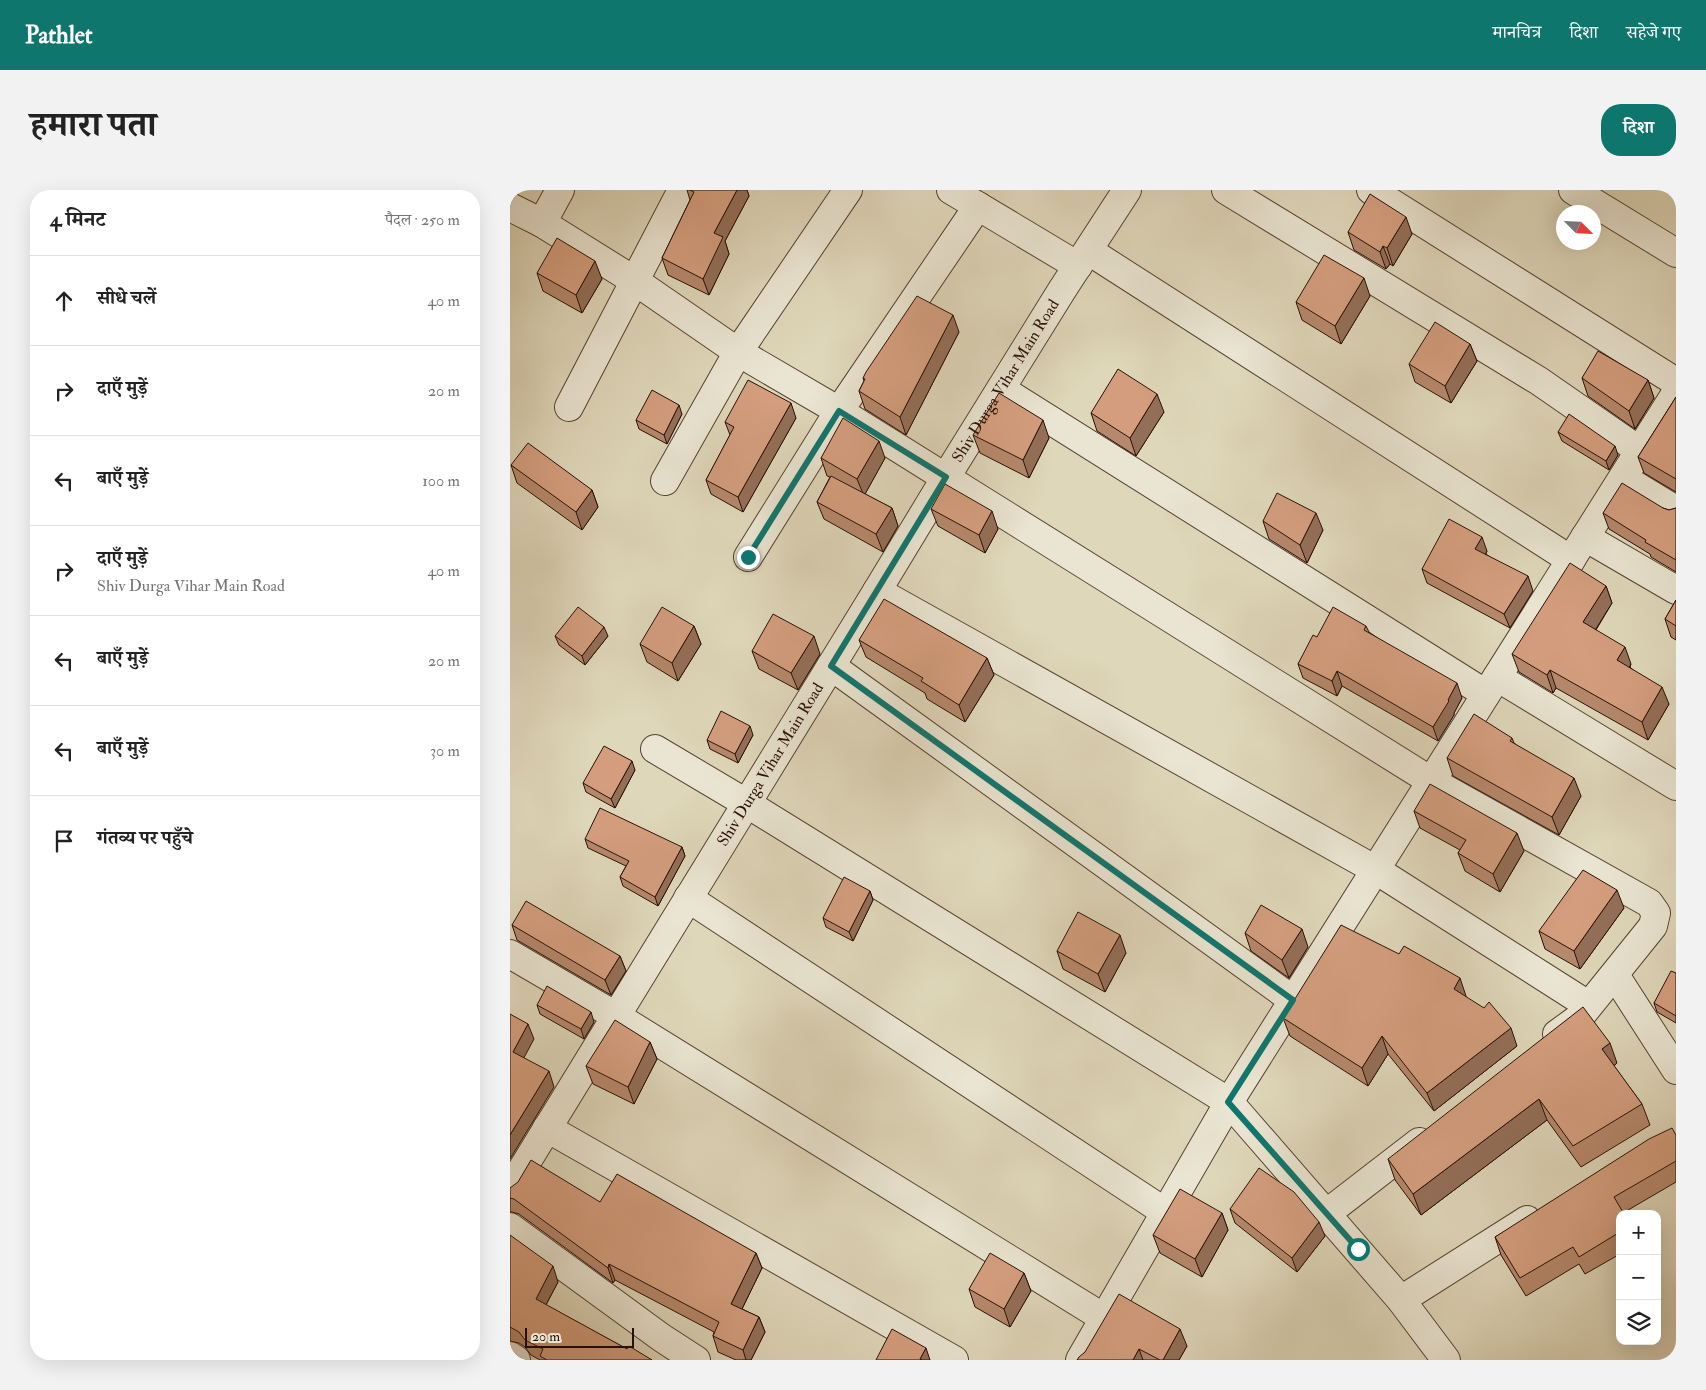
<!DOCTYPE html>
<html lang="hi">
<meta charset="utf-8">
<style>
:root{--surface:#fff;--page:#f2f2f2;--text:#222;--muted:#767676;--line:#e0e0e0;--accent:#0f766e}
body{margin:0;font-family:"IM FELL Double Pica","Noto Serif Devanagari",serif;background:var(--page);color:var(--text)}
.controls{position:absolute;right:15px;bottom:15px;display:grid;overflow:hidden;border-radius:10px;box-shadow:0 5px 20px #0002}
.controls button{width:45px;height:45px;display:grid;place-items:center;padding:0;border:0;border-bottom:1px solid var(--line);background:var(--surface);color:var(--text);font:25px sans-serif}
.compass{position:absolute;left:1046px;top:15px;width:45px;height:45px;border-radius:50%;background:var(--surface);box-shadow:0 5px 20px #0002;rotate:114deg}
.scale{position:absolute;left:15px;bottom:12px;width:109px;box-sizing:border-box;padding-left:5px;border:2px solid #2a1006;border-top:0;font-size:14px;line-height:18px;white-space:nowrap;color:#2a1006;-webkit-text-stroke:4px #eae5d2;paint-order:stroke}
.stop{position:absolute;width:15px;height:15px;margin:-11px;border:4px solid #0f766e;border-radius:50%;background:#fff}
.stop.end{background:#0f766e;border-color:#fff;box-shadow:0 1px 5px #0008}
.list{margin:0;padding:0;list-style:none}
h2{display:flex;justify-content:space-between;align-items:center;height:65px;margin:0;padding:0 20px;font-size:21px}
h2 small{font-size:16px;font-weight:400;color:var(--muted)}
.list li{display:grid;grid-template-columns:32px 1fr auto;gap:15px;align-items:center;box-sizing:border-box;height:90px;padding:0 20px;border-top:1px solid var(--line)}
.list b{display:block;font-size:19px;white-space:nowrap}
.list p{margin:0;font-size:16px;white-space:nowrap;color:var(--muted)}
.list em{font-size:16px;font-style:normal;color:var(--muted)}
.icon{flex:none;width:28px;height:28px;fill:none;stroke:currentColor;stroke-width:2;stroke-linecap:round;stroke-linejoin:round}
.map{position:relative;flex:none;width:1166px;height:1170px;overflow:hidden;border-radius:20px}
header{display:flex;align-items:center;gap:30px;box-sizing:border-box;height:70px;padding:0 25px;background:var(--accent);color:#fff}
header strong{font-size:24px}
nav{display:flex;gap:28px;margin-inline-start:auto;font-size:18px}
.intro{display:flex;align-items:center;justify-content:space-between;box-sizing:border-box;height:120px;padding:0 30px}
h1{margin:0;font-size:35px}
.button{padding:12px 22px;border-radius:20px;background:var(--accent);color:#fff;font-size:18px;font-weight:700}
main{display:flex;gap:30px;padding:0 30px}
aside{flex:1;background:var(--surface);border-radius:20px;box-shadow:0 5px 20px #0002}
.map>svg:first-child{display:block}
</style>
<header>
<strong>Pathlet</strong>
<nav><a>मानचित्र</a><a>दिशा</a><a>सहेजे गए</a></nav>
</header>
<div class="intro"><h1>हमारा पता</h1><a class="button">दिशा</a></div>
<main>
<aside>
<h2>4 मिनट<small>पैदल · 250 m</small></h2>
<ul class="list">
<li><svg class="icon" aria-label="ahead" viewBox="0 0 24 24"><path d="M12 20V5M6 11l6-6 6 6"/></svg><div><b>सीधे चलें</b></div><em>40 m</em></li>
<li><svg class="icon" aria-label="right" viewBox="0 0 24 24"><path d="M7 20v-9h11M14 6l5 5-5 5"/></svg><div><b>दाएँ मुड़ें</b></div><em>20 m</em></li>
<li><svg class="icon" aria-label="left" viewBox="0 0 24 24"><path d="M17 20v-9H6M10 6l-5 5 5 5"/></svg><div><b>बाएँ मुड़ें</b></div><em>100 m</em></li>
<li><svg class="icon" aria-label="right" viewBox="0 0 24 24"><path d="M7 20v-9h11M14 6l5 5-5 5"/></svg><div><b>दाएँ मुड़ें</b><p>Shiv Durga Vihar Main Road</p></div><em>40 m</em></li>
<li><svg class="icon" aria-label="left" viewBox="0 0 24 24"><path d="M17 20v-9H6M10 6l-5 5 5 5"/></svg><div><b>बाएँ मुड़ें</b></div><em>20 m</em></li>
<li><svg class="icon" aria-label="left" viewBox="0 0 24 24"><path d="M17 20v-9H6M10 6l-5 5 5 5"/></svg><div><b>बाएँ मुड़ें</b></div><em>30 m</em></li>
<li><svg class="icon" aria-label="arrive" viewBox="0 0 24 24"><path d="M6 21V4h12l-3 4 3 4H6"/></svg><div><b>गंतव्य पर पहुँचे</b></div></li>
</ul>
</aside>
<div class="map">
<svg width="1166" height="1170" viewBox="0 0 1166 1170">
<rect width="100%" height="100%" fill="#dfd7ba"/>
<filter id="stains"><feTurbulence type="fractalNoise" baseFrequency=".004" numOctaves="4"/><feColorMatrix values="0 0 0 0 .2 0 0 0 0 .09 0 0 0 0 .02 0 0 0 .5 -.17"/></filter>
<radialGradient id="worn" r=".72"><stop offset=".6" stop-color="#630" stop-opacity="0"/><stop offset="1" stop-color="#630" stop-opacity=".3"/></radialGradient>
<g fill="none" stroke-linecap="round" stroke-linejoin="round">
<g stroke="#574233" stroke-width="30">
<g id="street">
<path d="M441,0L568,76"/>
<path d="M716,0L1029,191L1130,261"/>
<path d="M861,0L1166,192"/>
<path d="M1063,0L1166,63"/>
<path d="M468,16L329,221L921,591L1139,713L1146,723L1143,736L1069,828L1047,844"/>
<path d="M0,17L32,33L125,91L228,162L329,221L238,367"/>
<path d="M32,33L50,0"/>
<path d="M579,61L1061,370"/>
<path d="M491,199L976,504"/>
<path d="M59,217L172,0"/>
<path d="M1113,288L1166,320"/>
<path d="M155,291L228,162L338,0"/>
<path d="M1075,347L1166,400"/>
<path d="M367,401L866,680L1078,815"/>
<path d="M321,476L783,810"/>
<path d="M987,487L1166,596"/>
<path d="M145,559L236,613L719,912L891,1110L936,1170"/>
<path d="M178,708L655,1022"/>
<path d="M0,764L106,826L594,1128"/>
<path d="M1105,785L1166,880"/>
<path d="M37,938L444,1170"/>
<path id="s1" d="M0,999L367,401L436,287L552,100L617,0"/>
<path d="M817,1023L909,952"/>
<path d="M0,1037L152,1148L186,1170"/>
<path d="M891,1110L1017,1030"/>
<path d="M0,1166L6,1170"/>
<path d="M570,1170L719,912L1166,203"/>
</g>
</g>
<use href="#street" stroke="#eae5d2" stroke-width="28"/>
</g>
<g fill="#b6886c" stroke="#2a1006">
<path d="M177,0H237L239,6L215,51L219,64L199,105L158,85L152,68L180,10Z"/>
<path d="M838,42L902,44L883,76L880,74L876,79L844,60Z"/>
<path d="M27,83L92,89L72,123L33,101Z"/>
<path d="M860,106L831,154L792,130L786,112Z"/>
<path d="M449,142L396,245L355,219L349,201L354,191L353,188Z"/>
<path d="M960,154L967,171L941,213L905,192L899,174Z"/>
<path d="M1072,188L1138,190L1144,208L1125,239L1078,206Z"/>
<path d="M1166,207V302L1134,283L1128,267Z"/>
<path d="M654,222L626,266L587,241L581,223Z"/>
<path d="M172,224L157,254L129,239L126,230Z"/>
<path d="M286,228L233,322L201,304L196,290L220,245L215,232Z"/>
<path d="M1048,242L1108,265L1099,280L1052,251Z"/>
<path d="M463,245L539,248L519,288L470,263Z"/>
<path d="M311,268H375L355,304L382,318L388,336L373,362L314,329L307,312L320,287L317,286Z"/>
<path d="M1,275L82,300L88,317L72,340L7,293Z"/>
<path d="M1153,318L1159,320L1166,318V382L1141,367L1140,364L1099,339L1093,323Z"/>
<path d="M421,319L488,339L475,363L428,336Z"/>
<path d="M753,331L813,340L797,373L759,349Z"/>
<path d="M977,361L976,364L1023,401L1000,438L917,393L912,379Z"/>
<path d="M1096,396L1102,413L1086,440L1121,474L1120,477L1159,514L1138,550L1046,498L1043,503L1009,482L1002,464Z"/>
<path d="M1166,410V450L1161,447L1155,429Z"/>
<path d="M184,436L191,454L168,491L137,472L130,454Z"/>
<path d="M856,436L859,442L952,508L944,523V525L928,551L832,496L827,506L793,488L788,474L807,447Z"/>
<path d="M45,446H98L75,475L49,455Z"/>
<path d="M349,450L477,468L484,485L455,532L417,509L415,503L356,467Z"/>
<path d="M242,461L310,464L288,500L249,479Z"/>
<path d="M243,545L228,573L200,559L197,550Z"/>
<path d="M1002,548L1004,553L1071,606L1049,645L943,586L937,568Z"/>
<path d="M125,580L105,618L76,602L73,593Z"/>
<path d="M904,621L1014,661L990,702L955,681L948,663L950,660L910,638Z"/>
<path d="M75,649L172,657L175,666L148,716L113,696L110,687L116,676L78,658Z"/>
<path d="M360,701L363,710L343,751L316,737L313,728Z"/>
<path d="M1114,718L1070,779L1035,759L1029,741Z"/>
<path d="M2,735L110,766L116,781L101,805L7,750Z"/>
<path d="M735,743L798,757L779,788L741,761Z"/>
<path d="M547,761L616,763L595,802L553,779Z"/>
<path d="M1166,783V833L1147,822L1144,813Z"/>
<path d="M956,806V807L1007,856L924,921L878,864L858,896L780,846L773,828Z"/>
<path d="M27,815L84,832L74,849L30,824Z"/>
<path d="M140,852L147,869L124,914L83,894L76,876Z"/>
<path d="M1107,873L1104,876L1132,914L1140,935L1071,977L1037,930L911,1025L885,990L878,969Z"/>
<path d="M1166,945V992L1113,1023L1110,1024V1064L1075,1084L1069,1074L1016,1106L991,1065L985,1047Z"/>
<path d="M0,998L90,1012L246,1063L252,1078L232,1119L249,1127L255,1142L241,1170H226L208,1162L203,1146L204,1142L105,1090L103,1093L9,1024L2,1022H0Z"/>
<path d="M720,1019L815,1046L787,1082L725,1033Z"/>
<path d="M712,1023L718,1040L692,1087L650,1063L643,1045Z"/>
<path d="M0,1045L48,1092L36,1115L117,1159L142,1170H30L21,1165L15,1157L9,1153L0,1151Z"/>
<path d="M514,1083L521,1101L500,1137L465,1117L459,1099Z"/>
<path d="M677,1156L669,1170H567L575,1162Z"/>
</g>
<g fill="#946f58" stroke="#2a1006">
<path d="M227,0H237L239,6L215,51L219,64L199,105L193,89L204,43Z"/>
<path d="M896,27L902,44L883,76L877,58Z"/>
<path d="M873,56L880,74L876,79L870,62Z"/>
<path d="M85,71L92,89L72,123L66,105Z"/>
<path d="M854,88L860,106L831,154L825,136Z"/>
<path d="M443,125L449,142L396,245L390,227Z"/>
<path d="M960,154L967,171L941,213L935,196Z"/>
<path d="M1138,190L1144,208L1125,239L1119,221Z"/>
<path d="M647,204L654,222L626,266L620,248Z"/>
<path d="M281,213L286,228L233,322L228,307Z"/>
<path d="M169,215L172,224L157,254L154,245Z"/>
<path d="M533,230L539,248L519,288L513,270Z"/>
<path d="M369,251L375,268L354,306L347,289Z"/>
<path d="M1105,256L1108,265L1099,280L1096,271Z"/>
<path d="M82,300L88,317L72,340L66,322Z"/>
<path d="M382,318L388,336L373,362L366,344Z"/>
<path d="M482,321L488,339L475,363L469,345Z"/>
<path d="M806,323L813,340L797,373L790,355Z"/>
<path d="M972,347L977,361L971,373L965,359Z"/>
<path d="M1018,386L1023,401L1000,438L994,424Z"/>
<path d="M1096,396L1102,413L1079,450L1073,432Z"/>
<path d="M184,436L191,454L168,491L162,473Z"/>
<path d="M94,437L98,446L75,475L72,466Z"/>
<path d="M304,446L310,464L288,500L281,483Z"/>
<path d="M1115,457L1121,474L1113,488L1107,470Z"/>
<path d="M477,468L484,485L455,532L449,515Z"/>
<path d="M1040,480L1046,498L1043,503L1037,485Z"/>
<path d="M827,481L832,496L827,506L822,491Z"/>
<path d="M947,493L952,508L944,523V525L928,551L923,537Z"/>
<path d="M1152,497L1159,514L1138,550L1132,532Z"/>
<path d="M240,536L243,545L228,573L225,564Z"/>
<path d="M122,571L125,580L105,618L101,609Z"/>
<path d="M1064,588L1071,606L1049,645L1042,627Z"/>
<path d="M1007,643L1014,661L990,702L983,684Z"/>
<path d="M172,657L175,666L148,716L145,707Z"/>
<path d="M1107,700L1114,718L1070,779L1064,761Z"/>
<path d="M360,701L363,710L343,751L339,742Z"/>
<path d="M792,739L798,757L779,788L772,770Z"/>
<path d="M610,745L616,763L595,802L588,784Z"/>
<path d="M110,766L116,781L101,805L95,790Z"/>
<path d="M950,788L956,806L950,817L944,799Z"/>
<path d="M81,822L84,832L74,849L71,839Z"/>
<path d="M18,834L24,849L9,877L3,862Z"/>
<path d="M1001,838L1007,856L924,921L917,903Z"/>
<path d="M872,846L878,864L858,896L852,878Z"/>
<path d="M140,852L147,869L124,914L118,897Z"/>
<path d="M1100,853L1107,873L1100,879L1092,859Z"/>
<path d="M39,881L44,897L0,969V945Z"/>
<path d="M1029,909L1037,930L911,1025L903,1004Z"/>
<path d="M712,1023L718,1040L692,1087L685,1069Z"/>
<path d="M809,1032L815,1046L787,1082L782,1068Z"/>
<path d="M246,1063L252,1078L227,1129L221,1114Z"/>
<path d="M99,1074L105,1090L103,1093L98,1078Z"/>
<path d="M43,1076L48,1092L31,1124L26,1109Z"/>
<path d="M514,1083L521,1101L500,1137L494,1119Z"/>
<path d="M249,1127L255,1142L241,1170H236L233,1160Z"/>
<path d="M670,1139L677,1156L669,1170H653Z"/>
<path d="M416,1158L420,1170H411L410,1169Z"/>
<path d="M629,1159L633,1170H623Z"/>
</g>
<g fill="#d49e7e" stroke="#2a1006">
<path d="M180,0H227L204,43L213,47L193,89L152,68L184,2Z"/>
<path d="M860,4L896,27L877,58L873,56L870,62L838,42Z"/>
<path d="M47,48L85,71L66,105L27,83Z"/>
<path d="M814,65L854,88L825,136L786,112Z"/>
<path d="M407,106L443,125L390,227L349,201L355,189L353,188L356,182Z"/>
<path d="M925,132L960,154L935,196L899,174Z"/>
<path d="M1088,161L1138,190L1119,221L1072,188Z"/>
<path d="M608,179L647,204L620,248L581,223Z"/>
<path d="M238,190L281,213L228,307L196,290L224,237L215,232Z"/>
<path d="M142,200L169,215L154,245L126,230Z"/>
<path d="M489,203L533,230L513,270L463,245Z"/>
<path d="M1166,207V289L1128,267Z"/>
<path d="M1059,224L1105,256L1096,271L1048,242Z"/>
<path d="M333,228L369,251L347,289L311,268Z"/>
<path d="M18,253L82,300L66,322L1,275Z"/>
<path d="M321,286L382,318L366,344L307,312Z"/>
<path d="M1112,293L1153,318L1159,320L1166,318V370L1135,352L1136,350L1093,323Z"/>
<path d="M435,294L482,321L469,345L421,319Z"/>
<path d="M767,303L806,323L790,355L753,331Z"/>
<path d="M939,329L972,347L965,359L1018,386L994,424L912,379Z"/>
<path d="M1060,373L1096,396L1073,432L1115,457L1107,470L1152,497L1132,532L1040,480L1037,485L1002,464Z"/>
<path d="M374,409L477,468L449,515L411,491L413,488L349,450Z"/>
<path d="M1166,410V436L1155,429Z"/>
<path d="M68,417L94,437L72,466L45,446Z"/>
<path d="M152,417L184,436L162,473L130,454Z"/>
<path d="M823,417L856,436L854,440L947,493L938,510L939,511L923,537L827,481L822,491L788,474L803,445L807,447Z"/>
<path d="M263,424L304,446L281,483L242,461Z"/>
<path d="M211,521L240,536L225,564L197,550Z"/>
<path d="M964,524L1002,548L1000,551L1064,588L1042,627L937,568Z"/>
<path d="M94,556L122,571L101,609L73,593Z"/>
<path d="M920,594L1007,643L983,684L948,663L956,650L904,621Z"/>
<path d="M90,618L172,657L145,707L110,687L119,671L75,649Z"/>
<path d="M1073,680L1107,700L1064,761L1029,741Z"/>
<path d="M334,687L360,701L339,742L313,728Z"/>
<path d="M16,711L110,766L95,790L2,735Z"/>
<path d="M751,715L792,739L772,770L735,743Z"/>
<path d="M568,722L610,745L588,784L547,761Z"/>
<path d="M831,735L889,764L894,756L950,788L944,799L974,818L979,812L1001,838L917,903L872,846L852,878L773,828Z"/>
<path d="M1161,781L1166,783V826L1144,813Z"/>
<path d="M37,796L81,822L71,839L27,815Z"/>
<path d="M1073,817L1100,853L1092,859L1132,914L1063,956L1029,909L903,1004L878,969Z"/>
<path d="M0,824L18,834L3,862L39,881L0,945Z"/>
<path d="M105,830L140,852L118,897L76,876Z"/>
<path d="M1162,938L1166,945V971L1104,1007L1114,1024H1110V1042L1069,1067L1063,1057L1010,1088L985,1047L1139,949Z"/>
<path d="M21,970L90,1012L107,984L246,1063L221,1114L249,1127L233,1160L203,1146L209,1132L99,1074L98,1078L4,1009L0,1008V998L8,992Z"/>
<path d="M749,978L784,1002L809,1032L782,1068L720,1019Z"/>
<path d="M670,999L712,1023L685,1069L643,1045Z"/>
<path d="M0,1045L43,1076L26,1109L117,1159L119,1156L142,1170H37L30,1166L33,1159L15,1150L9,1142L0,1137Z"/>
<path d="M480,1063L514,1083L494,1119L459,1099Z"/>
<path d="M609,1104L670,1139L653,1170H650L629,1159L623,1170H567L569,1167L575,1162Z"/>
<path d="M382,1139L416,1158L410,1169L412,1170H366Z"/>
</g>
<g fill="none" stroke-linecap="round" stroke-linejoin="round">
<path stroke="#0f766e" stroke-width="6" d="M238,367L329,221L436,287L321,476L783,810L718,912L848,1059"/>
</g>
<g text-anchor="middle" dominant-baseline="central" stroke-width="4" stroke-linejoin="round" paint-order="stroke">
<g font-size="16" fill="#2a1006" stroke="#eae5d2">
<text stroke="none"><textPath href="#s1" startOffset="948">Shiv Durga Vihar Main Road</textPath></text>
<text stroke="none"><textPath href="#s1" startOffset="498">Shiv Durga Vihar Main Road</textPath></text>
</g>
</g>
<rect width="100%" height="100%" filter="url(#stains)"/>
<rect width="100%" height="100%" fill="url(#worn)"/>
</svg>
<div class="controls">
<button>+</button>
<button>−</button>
<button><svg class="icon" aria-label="layers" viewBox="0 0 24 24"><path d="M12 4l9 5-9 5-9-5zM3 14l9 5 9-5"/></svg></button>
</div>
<svg class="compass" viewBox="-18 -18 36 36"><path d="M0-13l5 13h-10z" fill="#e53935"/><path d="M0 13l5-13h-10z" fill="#767676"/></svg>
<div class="scale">20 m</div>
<div class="stop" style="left:848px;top:1059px"></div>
<div class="stop end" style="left:238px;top:367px"></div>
</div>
</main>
